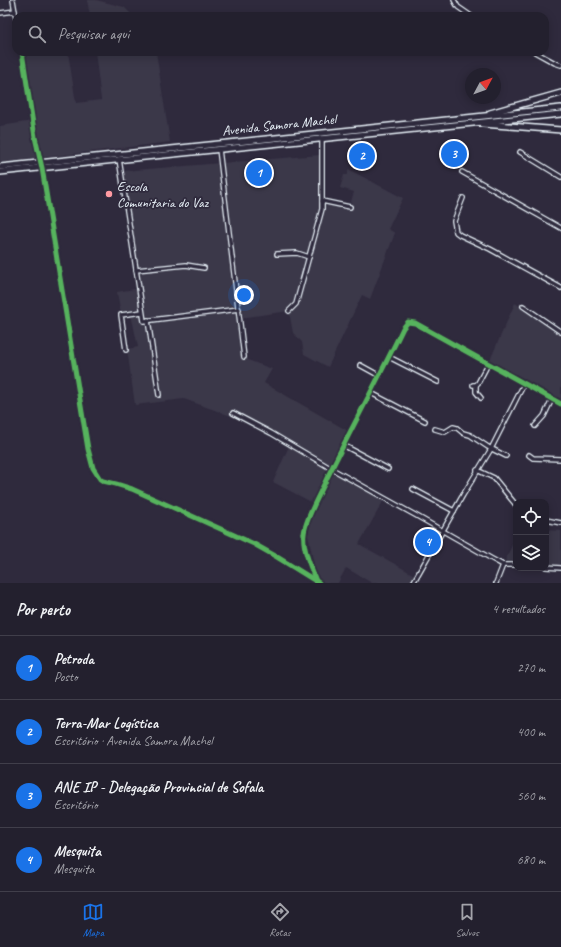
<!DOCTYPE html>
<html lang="pt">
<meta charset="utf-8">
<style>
:root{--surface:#23202e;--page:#2b2836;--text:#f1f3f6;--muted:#a3a3aa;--line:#403e4a;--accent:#1a73e8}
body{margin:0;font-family:Caveat,sans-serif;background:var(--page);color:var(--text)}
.controls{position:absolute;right:12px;bottom:12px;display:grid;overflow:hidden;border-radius:8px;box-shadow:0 2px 10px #0003}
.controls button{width:36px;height:36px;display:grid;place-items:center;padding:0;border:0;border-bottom:1px solid var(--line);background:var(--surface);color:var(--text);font:20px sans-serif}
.compass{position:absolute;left:465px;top:68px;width:36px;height:36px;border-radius:50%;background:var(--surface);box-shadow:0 2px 10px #0003;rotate:49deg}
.you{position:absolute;left:244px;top:295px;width:14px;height:14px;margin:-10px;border:3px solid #fff;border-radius:50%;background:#1a73e8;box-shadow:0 0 0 6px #1a73e833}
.badge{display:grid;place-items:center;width:26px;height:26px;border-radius:50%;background:var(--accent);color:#fff;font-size:13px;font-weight:700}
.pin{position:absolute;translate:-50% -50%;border:2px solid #fff;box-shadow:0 1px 4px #0006}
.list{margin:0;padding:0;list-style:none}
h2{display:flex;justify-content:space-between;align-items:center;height:52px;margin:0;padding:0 16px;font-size:17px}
h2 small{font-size:13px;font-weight:400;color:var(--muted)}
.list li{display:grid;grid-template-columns:26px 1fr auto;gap:12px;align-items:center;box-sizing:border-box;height:64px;padding:0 16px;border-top:1px solid var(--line)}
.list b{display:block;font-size:15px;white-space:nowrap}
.list p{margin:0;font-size:13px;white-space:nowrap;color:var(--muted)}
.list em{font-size:13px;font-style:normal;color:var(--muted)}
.icon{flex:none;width:22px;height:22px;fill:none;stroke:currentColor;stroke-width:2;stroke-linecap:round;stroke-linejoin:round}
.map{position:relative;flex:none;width:561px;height:583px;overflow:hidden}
.search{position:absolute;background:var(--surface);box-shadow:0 2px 10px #0003;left:12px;right:12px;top:12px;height:44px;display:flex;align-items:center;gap:10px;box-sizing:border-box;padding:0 14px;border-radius:12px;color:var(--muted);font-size:15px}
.sheet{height:308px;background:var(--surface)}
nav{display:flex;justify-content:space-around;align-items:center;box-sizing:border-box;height:56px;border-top:1px solid var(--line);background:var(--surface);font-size:11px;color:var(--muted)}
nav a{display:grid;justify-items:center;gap:2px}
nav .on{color:var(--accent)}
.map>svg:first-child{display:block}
</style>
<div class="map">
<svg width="561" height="583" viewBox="0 0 561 583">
<rect width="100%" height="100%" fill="#2f2a3d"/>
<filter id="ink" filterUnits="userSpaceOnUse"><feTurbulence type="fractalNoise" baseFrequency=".025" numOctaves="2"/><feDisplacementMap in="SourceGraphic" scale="8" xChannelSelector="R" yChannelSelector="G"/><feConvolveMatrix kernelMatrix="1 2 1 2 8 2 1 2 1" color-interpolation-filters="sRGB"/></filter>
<g filter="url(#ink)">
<g fill="#3b3749">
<path d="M87,0H96L124,7L133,16H90Z"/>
<path d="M22,52H68L76,103L101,100L95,52H156L170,142L0,163V126L33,121Z"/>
<path d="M320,155L321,201L349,208L354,192L340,188L344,175H348V169L403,198L388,229L395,233L370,299L362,295L328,367L304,354L302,342L293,333L289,311L241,318L248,360L272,369L264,383L348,431L313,503L273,482L289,446L242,420L184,399L135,405L127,349L138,347L131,314H121L117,292L140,288L123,171Z"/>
<path d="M515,303L561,334V399L490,360Z"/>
<path d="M336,474L384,500L359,544L418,577L415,583H372L346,568L338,583H325L317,579L308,535L312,518L318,505L331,476Z"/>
<path d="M546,530L561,531V567L546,566Z"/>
<path d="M516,537V564L505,563L506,558Z"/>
</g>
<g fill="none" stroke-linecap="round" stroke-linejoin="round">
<g stroke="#e8f1f8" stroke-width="6">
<g id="minor">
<path d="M13,0L16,18"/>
<path d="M454,0L458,7L471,16"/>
<path d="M0,13L15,11"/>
<path d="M22,52L35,137L42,168L88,449L93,468L100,479L103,481L116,484L132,489L254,544L277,557L319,583"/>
<path d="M535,52L555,63L561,65"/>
<path d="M219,149L244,357"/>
<path d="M520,152L561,177"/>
<path d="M119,159L144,321L239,309"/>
<path d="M462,172L561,228"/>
<path d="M463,198L454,221L456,232L460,235L490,249L561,288"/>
<path d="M322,201L350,207"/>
<path d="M277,254L297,253L309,257"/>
<path d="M136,270L186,265L204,268"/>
<path d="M523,306L561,332"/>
<path d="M289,311L296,304L322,209V138"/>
<path d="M148,320L159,395"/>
<path d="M126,350L121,315L142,312"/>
<path d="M389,357L438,382"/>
<path d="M360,365L380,376"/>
<path d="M473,385H476L478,383L488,364"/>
<path d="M476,385V392L481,398"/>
<path d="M371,393L425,421"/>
<path d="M233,413L271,433L332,469L415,515L492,559L503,565H516"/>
<path d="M535,426L544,416L552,399"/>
<path d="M435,429L445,432L453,427L457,428L463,433L470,435L488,447L506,456"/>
<path d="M343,445L388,469"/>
<path d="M529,455L533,458L561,459"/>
<path d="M477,470L494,478L516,505"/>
<path d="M413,489L454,511"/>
<path d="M546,520L561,523"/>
<path d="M546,567L561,568"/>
<path d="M316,581C311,568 302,547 304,534C305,519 321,492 327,478C352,427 379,378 403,328L408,322L415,323L561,404"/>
<path d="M413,583L463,495L491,449L524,384"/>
<path d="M496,583L503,565"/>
</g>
</g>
<g stroke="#e8f1f8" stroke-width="8">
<g id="highway">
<path d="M490,113L561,93"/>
<path d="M482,124L561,130"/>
<path d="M0,167L561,108"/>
<path d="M0,172L561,114"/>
</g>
</g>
<use href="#minor" stroke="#2f2a3d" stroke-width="3.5"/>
<use href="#highway" stroke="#2f2a3d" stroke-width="5"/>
<g stroke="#2f2a3d" stroke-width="8">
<g id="cycleway">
<path d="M22,52L35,137L42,168L88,449L93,468L100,479L103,481L116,484L132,489L254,544L277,557L319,583"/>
<path d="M316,581C311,568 302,547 304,534C305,519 321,492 327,478C352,427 379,378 403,328L408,322L415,323L561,404"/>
</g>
</g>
<use href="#cycleway" stroke="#56b35d" stroke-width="5"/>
</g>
</g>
<circle fill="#ff9aa2" stroke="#2f2a3d" stroke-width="1.5" cx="109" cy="194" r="4"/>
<g text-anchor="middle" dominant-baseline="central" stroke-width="3.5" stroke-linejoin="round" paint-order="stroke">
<g font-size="14" fill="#e8f1f8" stroke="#2f2a3d">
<text transform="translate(279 125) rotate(-6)">Avenida Samora Machel</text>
</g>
<g font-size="14" fill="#e8f1f8" stroke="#2f2a3d" text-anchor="start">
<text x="117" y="186">Escola<tspan x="117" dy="16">Comunitaria do Vaz</tspan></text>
</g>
</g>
</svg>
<div class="controls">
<button><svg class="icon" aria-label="locate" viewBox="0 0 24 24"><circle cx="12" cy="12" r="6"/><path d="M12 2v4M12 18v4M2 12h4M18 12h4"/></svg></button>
<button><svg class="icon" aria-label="layers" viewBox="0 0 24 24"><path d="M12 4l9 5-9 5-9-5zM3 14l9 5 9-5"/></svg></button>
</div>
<svg class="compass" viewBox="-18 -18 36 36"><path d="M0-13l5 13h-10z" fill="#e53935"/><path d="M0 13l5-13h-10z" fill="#a3a3aa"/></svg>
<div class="you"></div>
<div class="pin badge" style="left:259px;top:173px">1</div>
<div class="pin badge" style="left:362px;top:156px">2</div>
<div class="pin badge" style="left:454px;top:154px">3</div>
<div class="pin badge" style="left:428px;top:542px">4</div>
<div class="search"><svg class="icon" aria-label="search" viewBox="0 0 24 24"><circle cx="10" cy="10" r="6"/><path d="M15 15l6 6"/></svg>Pesquisar aqui</div>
</div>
<section class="sheet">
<h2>Por perto<small>4 resultados</small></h2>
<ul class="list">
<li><span class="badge">1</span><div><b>Petroda</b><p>Posto</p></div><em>270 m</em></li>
<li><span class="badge">2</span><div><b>Terra-Mar Logística</b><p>Escritório · Avenida Samora Machel</p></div><em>400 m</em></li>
<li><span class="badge">3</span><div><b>ANE IP - Delegação Provincial de Sofala</b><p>Escritório</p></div><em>560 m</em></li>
<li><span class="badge">4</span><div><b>Mesquita</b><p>Mesquita</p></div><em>680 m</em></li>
</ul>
</section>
<nav>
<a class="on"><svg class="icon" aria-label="map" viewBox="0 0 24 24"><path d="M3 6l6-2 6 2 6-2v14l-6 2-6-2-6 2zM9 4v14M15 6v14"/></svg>Mapa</a>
<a><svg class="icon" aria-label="directions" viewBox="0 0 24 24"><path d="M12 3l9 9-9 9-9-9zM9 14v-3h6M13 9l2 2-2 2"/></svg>Rotas</a>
<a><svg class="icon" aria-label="saved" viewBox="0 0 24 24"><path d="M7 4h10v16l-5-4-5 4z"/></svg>Salvos</a>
</nav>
